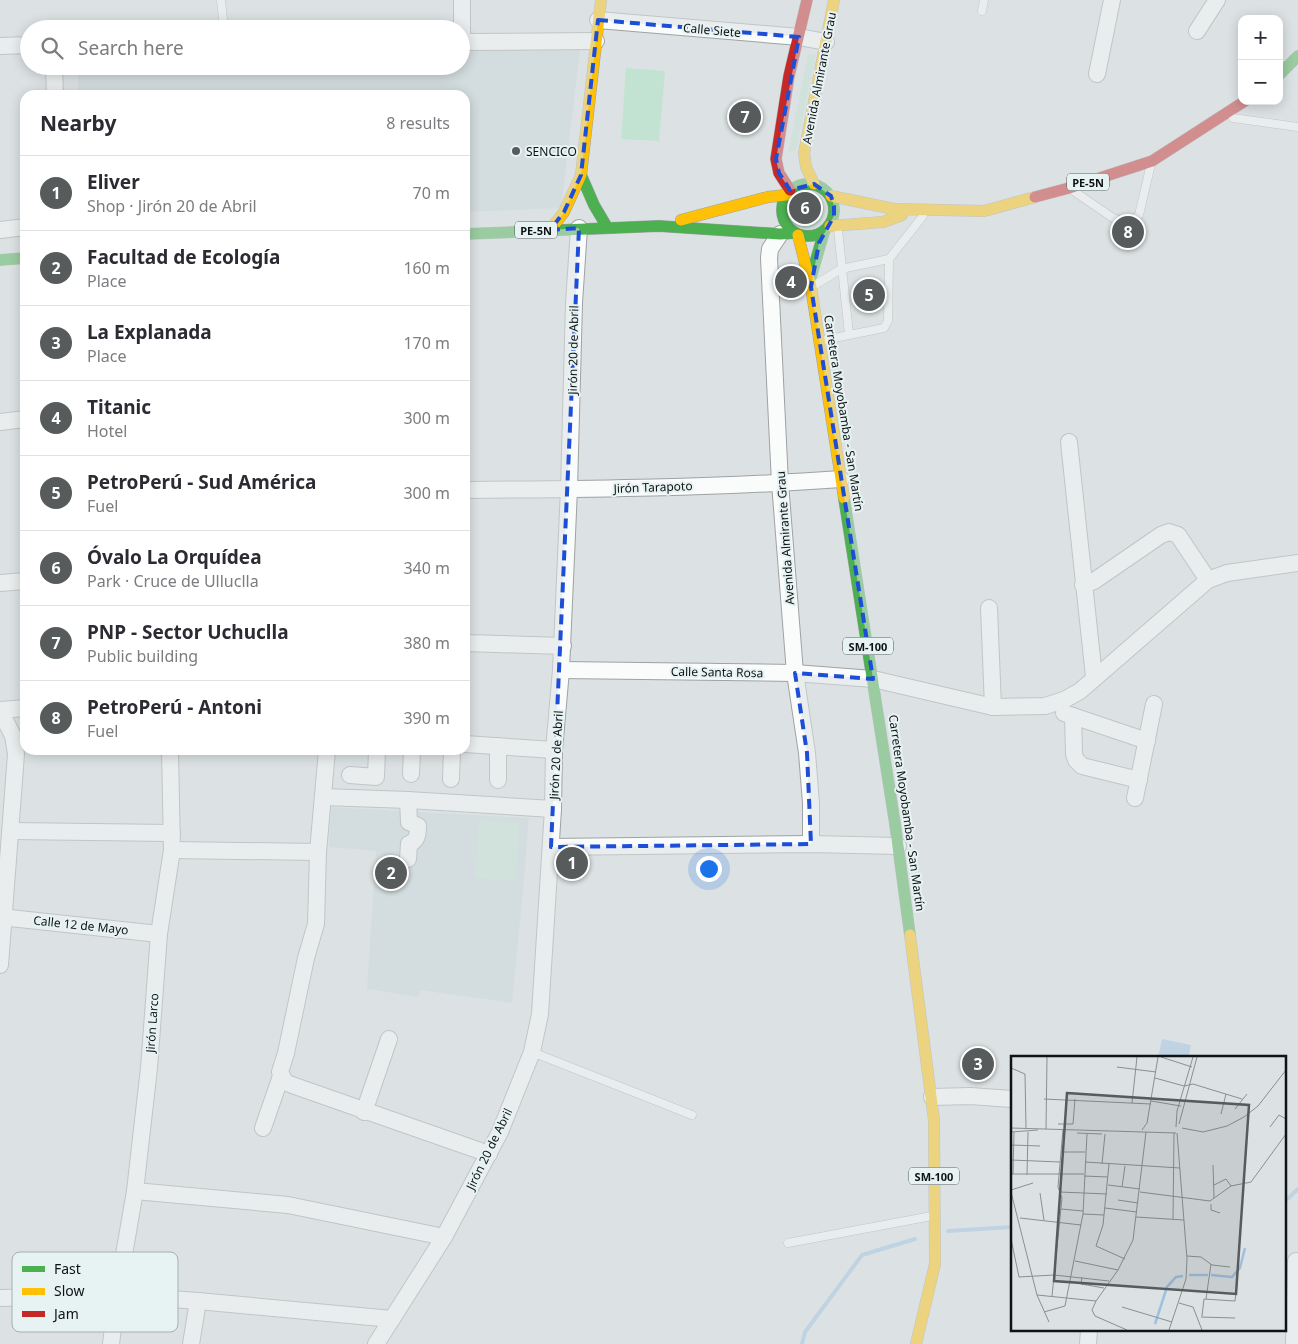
<!DOCTYPE html>
<meta charset="utf-8">
<style>
:root{--surface:#fff;--page:#f2f2f3;--text:#2b2b33;--muted:#7c7c81;--line:#e1e1e2;--accent:#575b5c}
body{margin:0;font-family:"Noto Sans",sans-serif;background:var(--page);color:var(--text)}
.controls{position:absolute;right:15px;top:15px;display:grid;overflow:hidden;border-radius:10px;box-shadow:0 2px 12px #0003}
.controls button{width:45px;height:45px;display:grid;place-items:center;padding:0;border:0;border-bottom:1px solid var(--line);background:var(--surface);color:var(--text);font:25px sans-serif}
.you{position:absolute;left:708px;top:868px;width:18px;height:18px;margin:-12px;border:4px solid #fff;border-radius:50%;background:#1a73e8;box-shadow:0 0 0 8px #1a73e833}
.badge{display:grid;place-items:center;width:32px;height:32px;border-radius:50%;background:var(--accent);color:#fff;font-size:16px;font-weight:700}
.pin{position:absolute;translate:-50% -50%;border:2px solid #fff;box-shadow:0 1px 5px #0006}
.list{margin:0;padding:0;list-style:none}
h2{display:flex;justify-content:space-between;align-items:center;height:65px;margin:0;padding:0 20px;font-size:21px}
h2 small{font-size:16px;font-weight:400;color:var(--muted)}
.list li{display:grid;grid-template-columns:32px 1fr auto;gap:15px;align-items:center;box-sizing:border-box;height:75px;padding:0 20px;border-top:1px solid var(--line)}
.list b{display:block;font-size:19px;white-space:nowrap}
.list p{margin:0;font-size:16px;white-space:nowrap;color:var(--muted)}
.list em{font-size:16px;font-style:normal;color:var(--muted)}
.icon{flex:none;width:28px;height:28px;fill:none;stroke:currentColor;stroke-width:2;stroke-linecap:round;stroke-linejoin:round}
.map{position:relative;flex:none;width:1298px;height:1344px;overflow:hidden}
.search{position:absolute;background:var(--surface);box-shadow:0 2px 12px #0003;left:20px;top:20px;width:450px;height:55px;display:flex;align-items:center;gap:12px;box-sizing:border-box;padding:0 18px;border-radius:28px;color:var(--muted);font-size:19px}
.panel{position:absolute;background:var(--surface);box-shadow:0 2px 12px #0003;left:20px;top:90px;width:450px;height:665px;border-radius:15px}
.map>svg:first-child{display:block}
</style>
<div class="map">
<svg width="1298" height="1344" viewBox="0 0 1298 1344">
<rect width="100%" height="100%" fill="#dce2e3"/>
<g fill="#c8d6d8">
<path d="M580,49L561,208L465,212V95H78V66H461V50Z"/>
<path d="M331,807L529,818L523,891L512,1003L420,990L419,997L367,989L376,851L329,847Z"/>
</g>
<g fill="#c2e3d1">
<path d="M808,54L816,55L796,150L788,153Z"/>
<path d="M626,68L665,71L659,141L621,139Z"/>
<circle cx="805" cy="209" r="19"/>
<path d="M479,821L519,823L516,881L475,878Z"/>
</g>
<path fill="#9ec0e0" d="M1162,1039L1191,1045L1188,1058H1158Z"/>
<g fill="none" stroke-linecap="round" stroke-linejoin="round">
<g stroke="#9ec0e0" stroke-width="4">
<path d="M1284,1202L1298,1189"/>
<path d="M948,1231L1012,1227"/>
<path d="M802,1344L805,1332L862,1255L915,1239"/>
</g>
<g stroke="#9ea2a3" stroke-width="9">
<g id="lane">
<path d="M221,0L224,29"/>
<path d="M982,11L984,0"/>
<path d="M1233,118L1298,127"/>
<path d="M1075,192L1113,218L1119,220"/>
<path d="M1134,219L1139,215L1150,168"/>
<path d="M838,230L849,334"/>
<path d="M815,285L841,269L889,259"/>
<path d="M824,340L884,328L888,321L889,259L923,216"/>
<path d="M532,1052L692,1115"/>
<path d="M788,1243L932,1216"/>
</g>
</g>
<g stroke="#9ea2a3" stroke-width="18">
<g id="street">
<path d="M598,20L799,37L826,42"/>
<path d="M1197,31L1217,0"/>
<path d="M461,42L596,41"/>
<path d="M462,42V0"/>
<path d="M0,46L29,45"/>
<path d="M54,66L55,95"/>
<path d="M1097,74L1112,0"/>
<path d="M0,230L25,227"/>
<path d="M780,234L770,249L769,258L780,483L795,673L807,753L811,803V844"/>
<path d="M0,422L25,419"/>
<path d="M1069,442L1094,677"/>
<path d="M465,490C590,489 716,488 841,479"/>
<path d="M0,583L25,581"/>
<path d="M1083,585L1094,581L1161,535L1169,532L1178,535L1208,580"/>
<path d="M989,608L993,707"/>
<path d="M465,643L563,646"/>
<path d="M561,670L795,673L873,679L993,707L1045,706L1064,700L1080,691L1208,580L1227,573L1298,563"/>
<path d="M0,710L13,736L16,754L0,965"/>
<path d="M0,710L25,708"/>
<path d="M1064,713L1147,741"/>
<path d="M1073,716L1074,754L1076,760L1082,766L1139,780"/>
<path d="M465,744L554,750"/>
<path d="M498,746V780"/>
<path d="M327,750L318,852L316,924L306,958L286,1053L280,1072L285,1082L292,1085L489,1154"/>
<path d="M411,774L412,750"/>
<path d="M350,775L376,777L377,750"/>
<path d="M451,779L452,750"/>
<path d="M324,797L408,800L553,809"/>
<path d="M1135,798L1154,704"/>
<path d="M408,800L409,822L418,826C418,835 417,841 409,844L408,859"/>
<path d="M11,831L172,833"/>
<path d="M551,847L811,844L898,846"/>
<path d="M172,850L318,852"/>
<path d="M0,917L159,934"/>
<path d="M932,1097L970,1096L1012,1099"/>
<path d="M364,1112L389,1039"/>
<path d="M263,1128L281,1076"/>
<path d="M135,1191L288,1205L444,1237"/>
<path d="M0,1298L117,1295L198,1301L392,1319"/>
<path d="M111,1344L117,1295L135,1191L149,1068L159,934L172,850L170,750"/>
<path d="M191,1344L198,1301"/>
<path d="M376,1344L444,1237L500,1132L532,1052L540,1014L553,809L554,750L561,670L569,489L574,303L579,228"/>
<path d="M1088,1344L1089,1330"/>
<path d="M1294,1344L1296,1261"/>
</g>
</g>
<g stroke="#9ea2a3" stroke-width="12">
<g id="fast">
<path d="M1279,75L1298,56"/>
<path d="M581,175L594,205L607,227"/>
<circle cx="808" cy="210" r="26"/>
<path d="M465,234L659,226L780,234L794,233"/>
<path d="M0,260L25,258"/>
<path d="M811,277L824,232"/>
<path d="M844,498L895,824L910,935"/>
</g>
</g>
<g stroke="#9ea2a3" stroke-width="12">
<g id="slow">
<path d="M814,184L806,167L804,153L834,0"/>
<path d="M831,196L894,209L984,211L1035,197"/>
<path d="M681,220L768,197L786,195"/>
<path d="M830,226L883,222L902,215"/>
<path d="M550,230L564,212L581,175L601,0"/>
<path d="M798,235L811,287L844,498"/>
<path d="M910,935L934,1120L935,1264L916,1344"/>
</g>
</g>
<g stroke="#9ea2a3" stroke-width="12">
<g id="jam">
<path d="M790,190L779,173L776,159L789,76L807,0"/>
<path d="M1035,197L1069,188L1152,161L1245,101"/>
</g>
</g>
<use href="#lane" stroke="#fafbfb" stroke-width="8"/>
<use href="#street" stroke="#fafbfb" stroke-width="16"/>
<use href="#fast" stroke="#4caf50" stroke-width="11"/>
<use href="#slow" stroke="#ffc107" stroke-width="11"/>
<use href="#jam" stroke="#c62828" stroke-width="11"/>
</g>
<path d="M0 0H1298V1344H0ZM598,20L799,37L776,159L779,173L790,190L814,184L831,196L834,206V216L819,243L811,287L873,679L795,673L807,753L811,844L551,847L579,228L550,230L564,212L581,175Z" fill="#dce2e3" fill-opacity=".55" fill-rule="evenodd"/>
<path fill="none" stroke="#1d4ed8" stroke-width="4" stroke-dasharray="10 6" stroke-linejoin="round" d="M598,20L799,37L776,159L779,173L790,190L814,184L831,196L834,206V216L819,243L811,287L873,679L795,673L807,753L811,844L551,847L579,228L550,230L564,212L581,175Z"/>
<circle fill="#575b5c" stroke="#e7f2f3" stroke-width="2" cx="516" cy="151" r="5"/>
<g text-anchor="middle" dominant-baseline="central" stroke-width="4" stroke-linejoin="round" paint-order="stroke">
<g fill="#e7f2f3" stroke="#505657" stroke-width="1">
<rect x="1067" y="173.5" width="42" height="17" rx="4"/>
<rect x="515" y="221.5" width="42" height="17" rx="4"/>
<rect x="843" y="637.5" width="50" height="17" rx="4"/>
<rect x="909" y="1167.5" width="50" height="17" rx="4"/>
</g>
<g font-size="11" font-weight="bold" fill="#0f1314">
<text x="1088" y="182">PE-5N</text>
<text x="536" y="230">PE-5N</text>
<text x="868" y="646">SM-100</text>
<text x="934" y="1176">SM-100</text>
</g>
<g font-size="12" fill="#0f1314" stroke="#e7f2f3">
<text transform="translate(712 30) rotate(5)">Calle Siete</text>
<text transform="translate(819 78) rotate(-79)">Avenida Almirante Grau</text>
<text transform="translate(573 350) rotate(-89)">Jirón 20 de Abril</text>
<text transform="translate(844 413) rotate(81)">Carretera Moyobamba - San Martín</text>
<text transform="translate(653 487) rotate(-2)">Jirón Tarapoto</text>
<text transform="translate(785 538) rotate(-94)">Avenida Almirante Grau</text>
<text transform="translate(717 672) rotate(1)">Calle Santa Rosa</text>
<text transform="translate(556 755) rotate(-87)">Jirón 20 de Abril</text>
<text transform="translate(907 813) rotate(82)">Carretera Moyobamba - San Martín</text>
<text transform="translate(81 925) rotate(6)">Calle 12 de Mayo</text>
<text transform="translate(152 1023) rotate(-86)">Jirón Larco</text>
<text transform="translate(489 1149) rotate(-64)">Jirón 20 de Abril</text>
</g>
<g font-size="12" fill="#0f1314" stroke="#e7f2f3" text-anchor="start">
<text x="526" y="151">SENCICO</text>
</g>
</g>
<g transform="translate(1011 1056)">
<rect width="275" height="275" fill="#dce2e3"/>
<path fill="none" stroke="#9ec0e0" stroke-width="2.5" d="M178,219H197M200,219L221,221L229,212L234,192M144,268L156,231L165,221L172,220"/>
<path fill="none" stroke="#8a8f90" stroke-width="1" d="M150,1L181,11M106,11L145,16M0,12L14,18L15,72M144,22L173,30L182,28L231,43M33,43L140,48M140,45L170,50M121,47L126,1M224,53L236,38M210,58L215,38M47,68H62L64,43M168,68L186,1M165,71L166,55L182,1M259,71L268,59L275,63M0,72L165,77M171,72L192,76L216,70L233,61L247,50L275,14M35,73L36,1M131,74L136,67L147,1M0,76L27,74M66,77L91,78M0,89L29,90M50,96H74M0,104L49,106M74,106L169,112M91,108L94,78M98,108L92,169L85,190L114,203M202,109L203,142M0,118H73M2,118L3,76M16,119L17,76M73,120L97,121M97,129L129,133M203,129L215,123L220,130M111,131L114,110M0,134L22,127M0,136L26,239L38,266M49,136L96,138M129,136L199,145L220,130L240,126L275,78M29,137L33,164M107,144L127,147M200,148V154L209,157M94,152L126,156M50,153L72,155M72,158L93,159M125,161L173,164M9,162L70,169M162,163L163,77M0,183L8,221M176,200L190,201L201,209L219,211M64,205L107,214M8,221L43,219L98,225M71,221L70,228L93,232M26,239L85,245L107,214L122,184L135,76M41,240L51,142L47,131L52,73M195,243L200,208M85,245L81,254L84,260L116,274M168,247L182,251L191,274M111,251L161,266M33,256L54,250L72,158L76,78M191,260L193,243L224,245L226,226M190,261L224,262M158,274L175,223L176,203L166,77"/>
<path fill="#575b5c" fill-opacity="0.15" stroke="#575b5c" stroke-width="2.5" d="M56,37L238,49L225,238L43,225Z"/>
<rect width="275" height="275" fill="none" stroke="#0f1314" stroke-width="2.5"/>
</g>
<rect x="12" y="1252" width="166" height="80" rx="8" fill="#e7f2f3" stroke="#a6afb0" stroke-width="1"/>
<rect x="22" y="1266" width="23" height="6" fill="#4caf50"/>
<rect x="22" y="1288" width="23" height="7" fill="#ffc107"/>
<rect x="22" y="1311" width="23" height="6" fill="#c62828"/>
<g font-size="14" fill="#0f1314">
<text x="54" y="1274">Fast</text>
<text x="54" y="1296">Slow</text>
<text x="54" y="1319">Jam</text>
</g>
</svg>
<div class="controls">
<button>+</button>
<button>−</button>
</div>
<div class="you"></div>
<div class="pin badge" style="left:572px;top:863px">1</div>
<div class="pin badge" style="left:391px;top:873px">2</div>
<div class="pin badge" style="left:978px;top:1064px">3</div>
<div class="pin badge" style="left:791px;top:282px">4</div>
<div class="pin badge" style="left:869px;top:295px">5</div>
<div class="pin badge" style="left:805px;top:208px">6</div>
<div class="pin badge" style="left:745px;top:117px">7</div>
<div class="pin badge" style="left:1128px;top:232px">8</div>
<div class="search"><svg class="icon" aria-label="search" viewBox="0 0 24 24"><circle cx="10" cy="10" r="6"/><path d="M15 15l6 6"/></svg>Search here</div>
<section class="panel">
<h2>Nearby<small>8 results</small></h2>
<ul class="list">
<li><span class="badge">1</span><div><b>Eliver</b><p>Shop · Jirón 20 de Abril</p></div><em>70 m</em></li>
<li><span class="badge">2</span><div><b>Facultad de Ecología</b><p>Place</p></div><em>160 m</em></li>
<li><span class="badge">3</span><div><b>La Explanada</b><p>Place</p></div><em>170 m</em></li>
<li><span class="badge">4</span><div><b>Titanic</b><p>Hotel</p></div><em>300 m</em></li>
<li><span class="badge">5</span><div><b>PetroPerú - Sud América</b><p>Fuel</p></div><em>300 m</em></li>
<li><span class="badge">6</span><div><b>Óvalo La Orquídea</b><p>Park · Cruce de Ulluclla</p></div><em>340 m</em></li>
<li><span class="badge">7</span><div><b>PNP - Sector Uchuclla</b><p>Public building</p></div><em>380 m</em></li>
<li><span class="badge">8</span><div><b>PetroPerú - Antoni</b><p>Fuel</p></div><em>390 m</em></li>
</ul>
</section>
</div>
